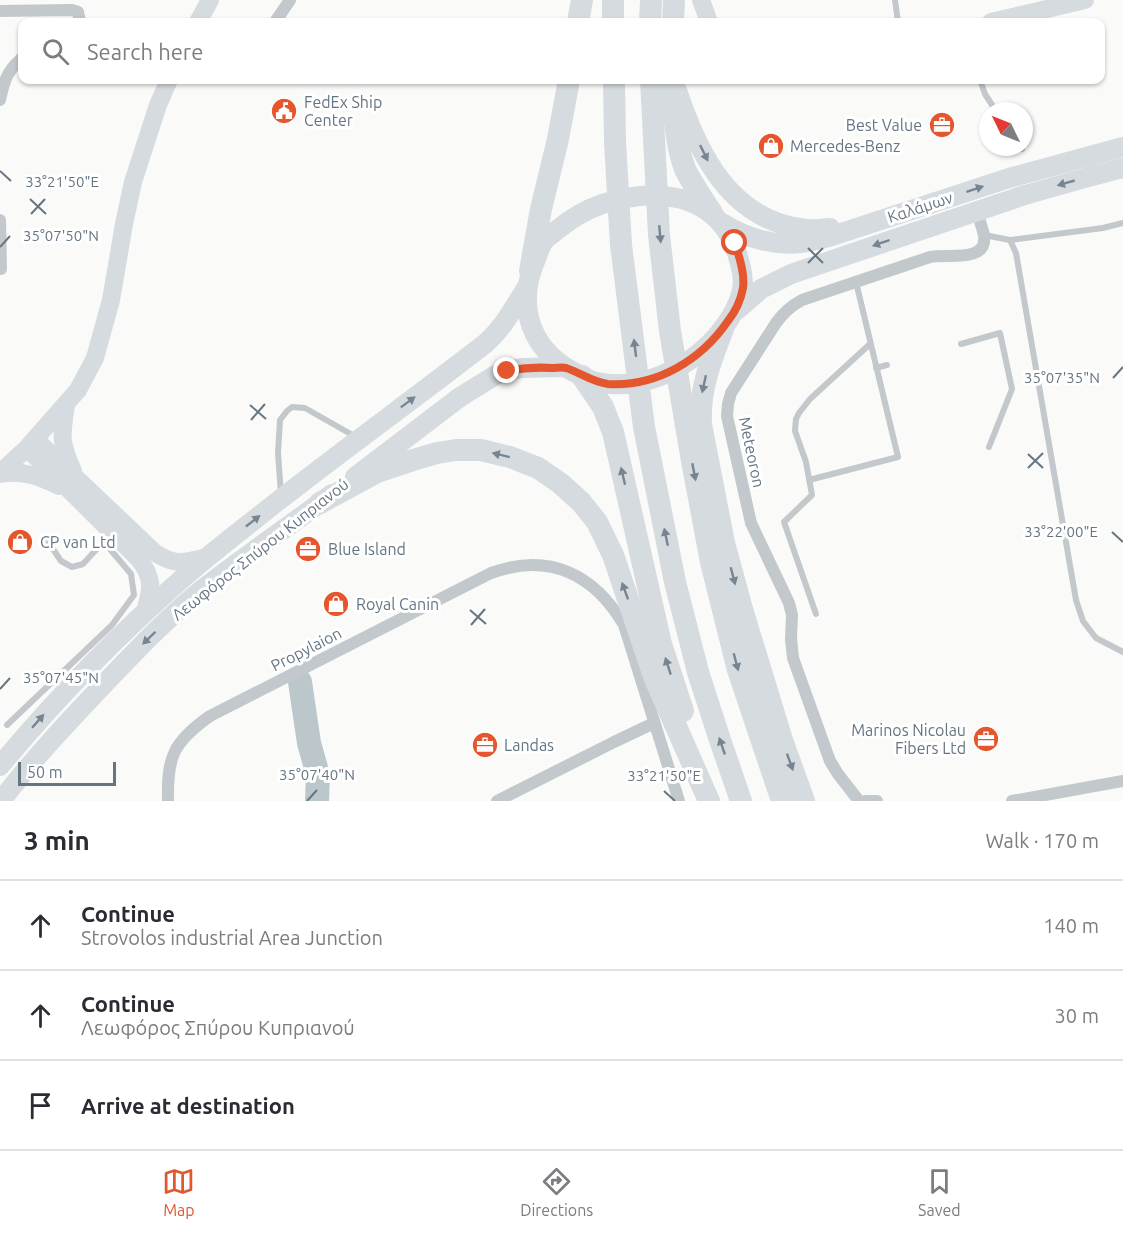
<!DOCTYPE html>
<meta charset="utf-8">
<style>
:root{--surface:#fff;--page:#f2f2f3;--text:#2b2b33;--muted:#7c7c81;--line:#e1e1e2;--accent:#e4572e}
body{margin:0;font-family:Ubuntu,sans-serif;background:var(--page);color:var(--text)}
.compass{position:absolute;left:979px;top:102px;width:54px;height:54px;border-radius:50%;background:var(--surface);box-shadow:0 2px 4px #0004;rotate:313deg}
.scale{position:absolute;left:18px;bottom:15px;width:98px;box-sizing:border-box;padding-left:6px;border:3px solid #657683;border-top:0;font-size:16px;line-height:21px;white-space:nowrap;color:#657683;-webkit-text-stroke:4px #fff;paint-order:stroke}
.stop{position:absolute;width:18px;height:18px;margin:-14px;border:4px solid #e4572e;border-radius:50%;background:#fff}
.stop.end{background:#e4572e;border-color:#fff;box-shadow:0 2px 6px #0008}
.list{margin:0;padding:0;list-style:none}
h2{display:flex;justify-content:space-between;align-items:center;height:78px;margin:0;padding:0 24px;font-size:26px}
h2 small{font-size:20px;font-weight:400;color:var(--muted)}
.list li{display:grid;grid-template-columns:39px 1fr auto;gap:18px;align-items:center;box-sizing:border-box;height:90px;padding:0 24px;border-top:2px solid var(--line)}
.list b{display:block;font-size:22px;white-space:nowrap}
.list p{margin:0;font-size:20px;white-space:nowrap;color:var(--muted)}
.list em{font-size:20px;font-style:normal;color:var(--muted)}
.icon{flex:none;width:33px;height:33px;fill:none;stroke:currentColor;stroke-width:2;stroke-linecap:round;stroke-linejoin:round}
.map{position:relative;flex:none;width:1123px;height:801px;overflow:hidden}
.search{position:absolute;background:var(--surface);box-shadow:0 2px 4px #0004;left:18px;right:18px;top:18px;height:66px;display:flex;align-items:center;gap:15px;box-sizing:border-box;padding:0 21px;border-radius:12px;color:var(--muted);font-size:22px}
.sheet{height:348px;background:var(--surface)}
nav{display:flex;justify-content:space-around;align-items:center;box-sizing:border-box;height:84px;border-top:2px solid var(--line);background:var(--surface);font-size:16px;color:var(--muted)}
nav a{display:grid;justify-items:center;gap:3px}
nav .on{color:var(--accent)}
.map>svg:first-child{display:block}
</style>
<div class="map">
<svg width="1123" height="801" viewBox="0 0 1123 801">
<rect width="100%" height="100%" fill="#fafaf8"/>
<g fill="none" stroke-linecap="round" stroke-linejoin="round">
<path stroke="#bbc7cb" stroke-width="24" d="M300,682L309,743L318,775L317,801"/>
<g stroke="#c3c8cc" stroke-width="6">
<path d="M895,0L898,22"/>
<path d="M980,80L985,94L996,111"/>
<path d="M1021,147L1022,149"/>
<path d="M984,235L1010,240L1016,253L1076,600L1083,621L1096,638L1123,652"/>
<path d="M1010,240L1103,228L1123,223"/>
<path d="M961,344L1000,333L1012,389L989,447"/>
<path d="M876,368L887,365"/>
<path d="M809,480L898,457L856,282"/>
<path d="M281,494L278,453L280,420L287,411L292,407L305,408L356,437"/>
<path d="M45,537L61,561L72,567L83,564L106,539"/>
<path d="M816,614L784,522L812,495L806,462L795,431L796,419L799,413L810,399L870,344"/>
<path d="M7,725L112,625L134,595L131,574L104,542"/>
</g>
<g stroke="#c3c8cc" stroke-width="12">
<path d="M0,11L72,10L78,12L80,22"/>
<path d="M275,22L290,0"/>
<path d="M0,100C4,81 7,71 22,58"/>
<path d="M0,220L1,269"/>
<path d="M168,801C167,757 173,742 210,716L491,573C549,552 594,574 624,625L679,801"/>
<path d="M497,801L614,742L654,723"/>
<path d="M859,801L838,774L830,761L793,658L791,639L792,615L789,603L751,523L727,416L728,404L731,393L776,323C783,313 791,306 802,300L930,257C946,253 988,264 984,235C982,227 979,219 977,211"/>
<path d="M865,801H877"/>
<path d="M1012,801L1123,781"/>
</g>
<g stroke="#d6dbdf" stroke-width="18">
<path d="M701,0L709,22"/>
<path d="M198,22L210,0"/>
<path d="M991,22L1085,0"/>
<path d="M66,405C61,437 60,442 73,471"/>
<path d="M35,439L154,552C174,566 185,563 207,557"/>
<path d="M27,448L138,558C154,578 152,588 145,612"/>
<path d="M0,473L27,448L78,390L95,358L111,300L124,224L133,182L158,105L169,80"/>
<path d="M0,474C22,470 39,476 59,486"/>
</g>
<g stroke="#d6dbdf" stroke-width="20">
<path d="M677,90C698,154 731,222 807,229C814,230 822,229 830,228"/>
<path d="M653,195C664,196 678,197 688,201C716,211 732,232 739,260C743,274 745,287 739,300C719,352 653,395 597,382C591,381 586,378 580,375C531,353 515,307 536,259C538,254 540,247 543,242C546,238 552,234 557,230C586,206 615,197 653,195Z"/>
<path d="M724,224C746,238 774,246 801,243C810,242 820,239 829,237L1009,178L1123,147"/>
<path d="M737,310L761,289L791,274L1025,195L1092,176L1123,168"/>
<path d="M355,477L460,397L494,376L507,371L522,368L564,367"/>
<path d="M0,766C56,698 118,635 184,577C207,557 231,538 254,520C330,459 409,403 486,343C505,326 513,308 527,287"/>
<path d="M1,801C32,760 68,722 104,684C134,653 165,620 199,592C242,558 288,527 332,494"/>
</g>
<g stroke="#d6dbdf" stroke-width="22">
<path d="M578,22L582,0"/>
<path d="M613,22V0"/>
<path d="M650,22L651,0"/>
<path d="M673,22L674,0"/>
<path d="M614,80L615,142L621,245L644,427L675,582L698,672L719,737L741,801"/>
<path d="M651,80L659,235L670,331L692,461L711,562L738,670L782,801"/>
<path d="M672,80C673,106 675,144 685,169C692,184 703,199 712,213"/>
<path d="M530,271L541,209L558,139L569,80"/>
<path d="M723,329C711,360 699,390 701,424L724,543L742,609L782,740L804,801"/>
<path d="M582,376L603,407L613,432L661,644L683,711"/>
<path d="M320,503L377,472L413,460L437,453L456,450H481L510,457L538,468L560,483L581,502L597,522L613,555L655,679L709,801"/>
</g>
</g>
<defs><path id="oneway-solid" d="M-6-.8H1V-3.2L6.5 0L1 3.2V.8H-6Z" transform="scale(1.5)"/></defs>
<g fill="#768591">
<use href="#oneway-solid" transform="translate(704 153) rotate(64)"/>
<use href="#oneway-solid" transform="translate(1066 183) rotate(164)"/>
<use href="#oneway-solid" transform="translate(975 189) rotate(-18)"/>
<use href="#oneway-solid" transform="translate(660 234) rotate(85)"/>
<use href="#oneway-solid" transform="translate(881 243) rotate(161)"/>
<use href="#oneway-solid" transform="translate(635 348) rotate(-97)"/>
<use href="#oneway-solid" transform="translate(704 384) rotate(102)"/>
<use href="#oneway-solid" transform="translate(408 402) rotate(-37)"/>
<use href="#oneway-solid" transform="translate(501 455) rotate(-166)"/>
<use href="#oneway-solid" transform="translate(694 472) rotate(79)"/>
<use href="#oneway-solid" transform="translate(623 476) rotate(-103)"/>
<use href="#oneway-solid" transform="translate(253 521) rotate(-38)"/>
<use href="#oneway-solid" transform="translate(666 537) rotate(-102)"/>
<use href="#oneway-solid" transform="translate(733 576) rotate(75)"/>
<use href="#oneway-solid" transform="translate(625 591) rotate(-110)"/>
<use href="#oneway-solid" transform="translate(149 638) rotate(136)"/>
<use href="#oneway-solid" transform="translate(736 662) rotate(75)"/>
<use href="#oneway-solid" transform="translate(668 666) rotate(-108)"/>
<use href="#oneway-solid" transform="translate(38 721) rotate(-49)"/>
<use href="#oneway-solid" transform="translate(722 746) rotate(-109)"/>
<use href="#oneway-solid" transform="translate(790 762) rotate(70)"/>
</g>
<g fill="none" stroke-linecap="round" stroke-linejoin="round">
<path stroke="#e4572e" stroke-width="8" d="M507,371C522,368 537,367 552,368C557,368 562,367 566,368C581,373 592,382 608,384C657,387 701,360 728,321C735,312 741,299 743,288C745,273 739,257 735,243"/>
</g>
<path fill="none" stroke="#657683" stroke-width="2" d="M0,171L11,181M30,199L46,214M31,214L45,199M0,247L10,236M808,248L823,263M808,263L823,248M1113,378L1123,367M250,405L266,419M251,420L265,404M1028,454L1043,468M1028,468L1043,453M1112,532L1123,542M470,610L486,624M471,625L485,609M0,689L10,678M664,791L675,801M307,801L317,790"/>
<defs>
<g id="civic-disc" transform="scale(1.35)"><circle r="9.5" fill="#e4572e" stroke="#fff"/><path d="M-.6-6.5H3V-4.5H.6V-3L4-1V1h2V6H-6V1h2V-1L-.6-3ZM-1.2 2.5V6h2.4V2.5Z" fill="#fff"/></g>
<g id="office-disc" transform="scale(1.35)"><circle r="9.5" fill="#e4572e" stroke="#fff"/><path d="M-6-3h4V-5.5h4V-3h4V5H-6ZM-1-4.5V-3h2v-1.5ZM-6 0V1H6V0Z" fill="#fff"/></g>
<g id="shop-disc" transform="scale(1.35)"><circle r="9.5" fill="#e4572e" stroke="#fff"/><path d="M-5-2.5h2.3a2.7 3.5 0 0 1 5.4 0H5L5.5 6h-11ZM-1.5-2.5h3a1.5 2.3 0 0 0-3 0Z" fill="#fff"/></g>
</defs>
<g fill-rule="evenodd">
<use href="#civic-disc" x="284" y="111"/>
<use href="#office-disc" x="942" y="125"/>
<use href="#shop-disc" x="771" y="146"/>
<use href="#shop-disc" x="20" y="542"/>
<use href="#office-disc" x="308" y="549"/>
<use href="#shop-disc" x="336" y="604"/>
<use href="#office-disc" x="986" y="739"/>
<use href="#office-disc" x="485" y="745"/>
</g>
<g text-anchor="middle" dominant-baseline="central" stroke-width="6" stroke-linejoin="round" paint-order="stroke">
<g font-size="16" fill="#657683" stroke="#fff" text-anchor="start">
<text x="304" y="102">FedEx Ship<tspan x="304" dy="18">Center</tspan></text>
<text x="922" y="125" text-anchor="end">Best Value</text>
<text x="790" y="146">Mercedes-Benz</text>
<text x="40" y="542">CP van Ltd</text>
<text x="328" y="549">Blue Island</text>
<text x="356" y="604">Royal Canin</text>
<text x="966" y="730" text-anchor="end">Marinos Nicolau<tspan x="966" dy="18">Fibers Ltd</tspan></text>
<text x="504" y="745">Landas</text>
</g>
<g font-size="16" fill="#657683" stroke="#fff">
<text transform="translate(920 207) rotate(-18)">Καλάμων</text>
<text transform="translate(752 452) rotate(78)">Meteoron</text>
<text transform="translate(260 549) rotate(-38)">Λεωφόρος Σπύρου Κυπριανού</text>
<text transform="translate(306 649) rotate(-27)">Propylaion</text>
</g>
</g>
<g font-size="15" text-anchor="middle" fill="#657683" stroke="#fff" stroke-width="6" stroke-linejoin="round" paint-order="stroke">
<text x="62" y="187">33°21'50"E</text>
<text x="61" y="241">35°07'50"N</text>
<text x="1062" y="383">35°07'35"N</text>
<text x="1061" y="537">33°22'00"E</text>
<text x="61" y="683">35°07'45"N</text>
<text x="317" y="780">35°07'40"N</text>
<text x="664" y="781">33°21'50"E</text>
</g>
</svg>
<svg class="compass" viewBox="-18 -18 36 36"><path d="M0-13l5 13h-10z" fill="#e53935"/><path d="M0 13l5-13h-10z" fill="#7c7c81"/></svg>
<div class="scale">50 m</div>
<div class="stop" style="left:735px;top:243px"></div>
<div class="stop end" style="left:507px;top:371px"></div>
<div class="search"><svg class="icon" aria-label="search" viewBox="0 0 24 24"><circle cx="10" cy="10" r="6"/><path d="M15 15l6 6"/></svg>Search here</div>
</div>
<section class="sheet">
<h2>3 min<small>Walk · 170 m</small></h2>
<ul class="list">
<li><svg class="icon" aria-label="ahead" viewBox="0 0 24 24"><path d="M12 20V5M6 11l6-6 6 6"/></svg><div><b>Continue</b><p>Strovolos industrial Area Junction</p></div><em>140 m</em></li>
<li><svg class="icon" aria-label="ahead" viewBox="0 0 24 24"><path d="M12 20V5M6 11l6-6 6 6"/></svg><div><b>Continue</b><p>Λεωφόρος Σπύρου Κυπριανού</p></div><em>30 m</em></li>
<li><svg class="icon" aria-label="arrive" viewBox="0 0 24 24"><path d="M6 21V4h12l-3 4 3 4H6"/></svg><div><b>Arrive at destination</b></div></li>
</ul>
</section>
<nav>
<a class="on"><svg class="icon" aria-label="map" viewBox="0 0 24 24"><path d="M3 6l6-2 6 2 6-2v14l-6 2-6-2-6 2zM9 4v14M15 6v14"/></svg>Map</a>
<a><svg class="icon" aria-label="directions" viewBox="0 0 24 24"><path d="M12 3l9 9-9 9-9-9zM9 14v-3h6M13 9l2 2-2 2"/></svg>Directions</a>
<a><svg class="icon" aria-label="saved" viewBox="0 0 24 24"><path d="M7 4h10v16l-5-4-5 4z"/></svg>Saved</a>
</nav>
